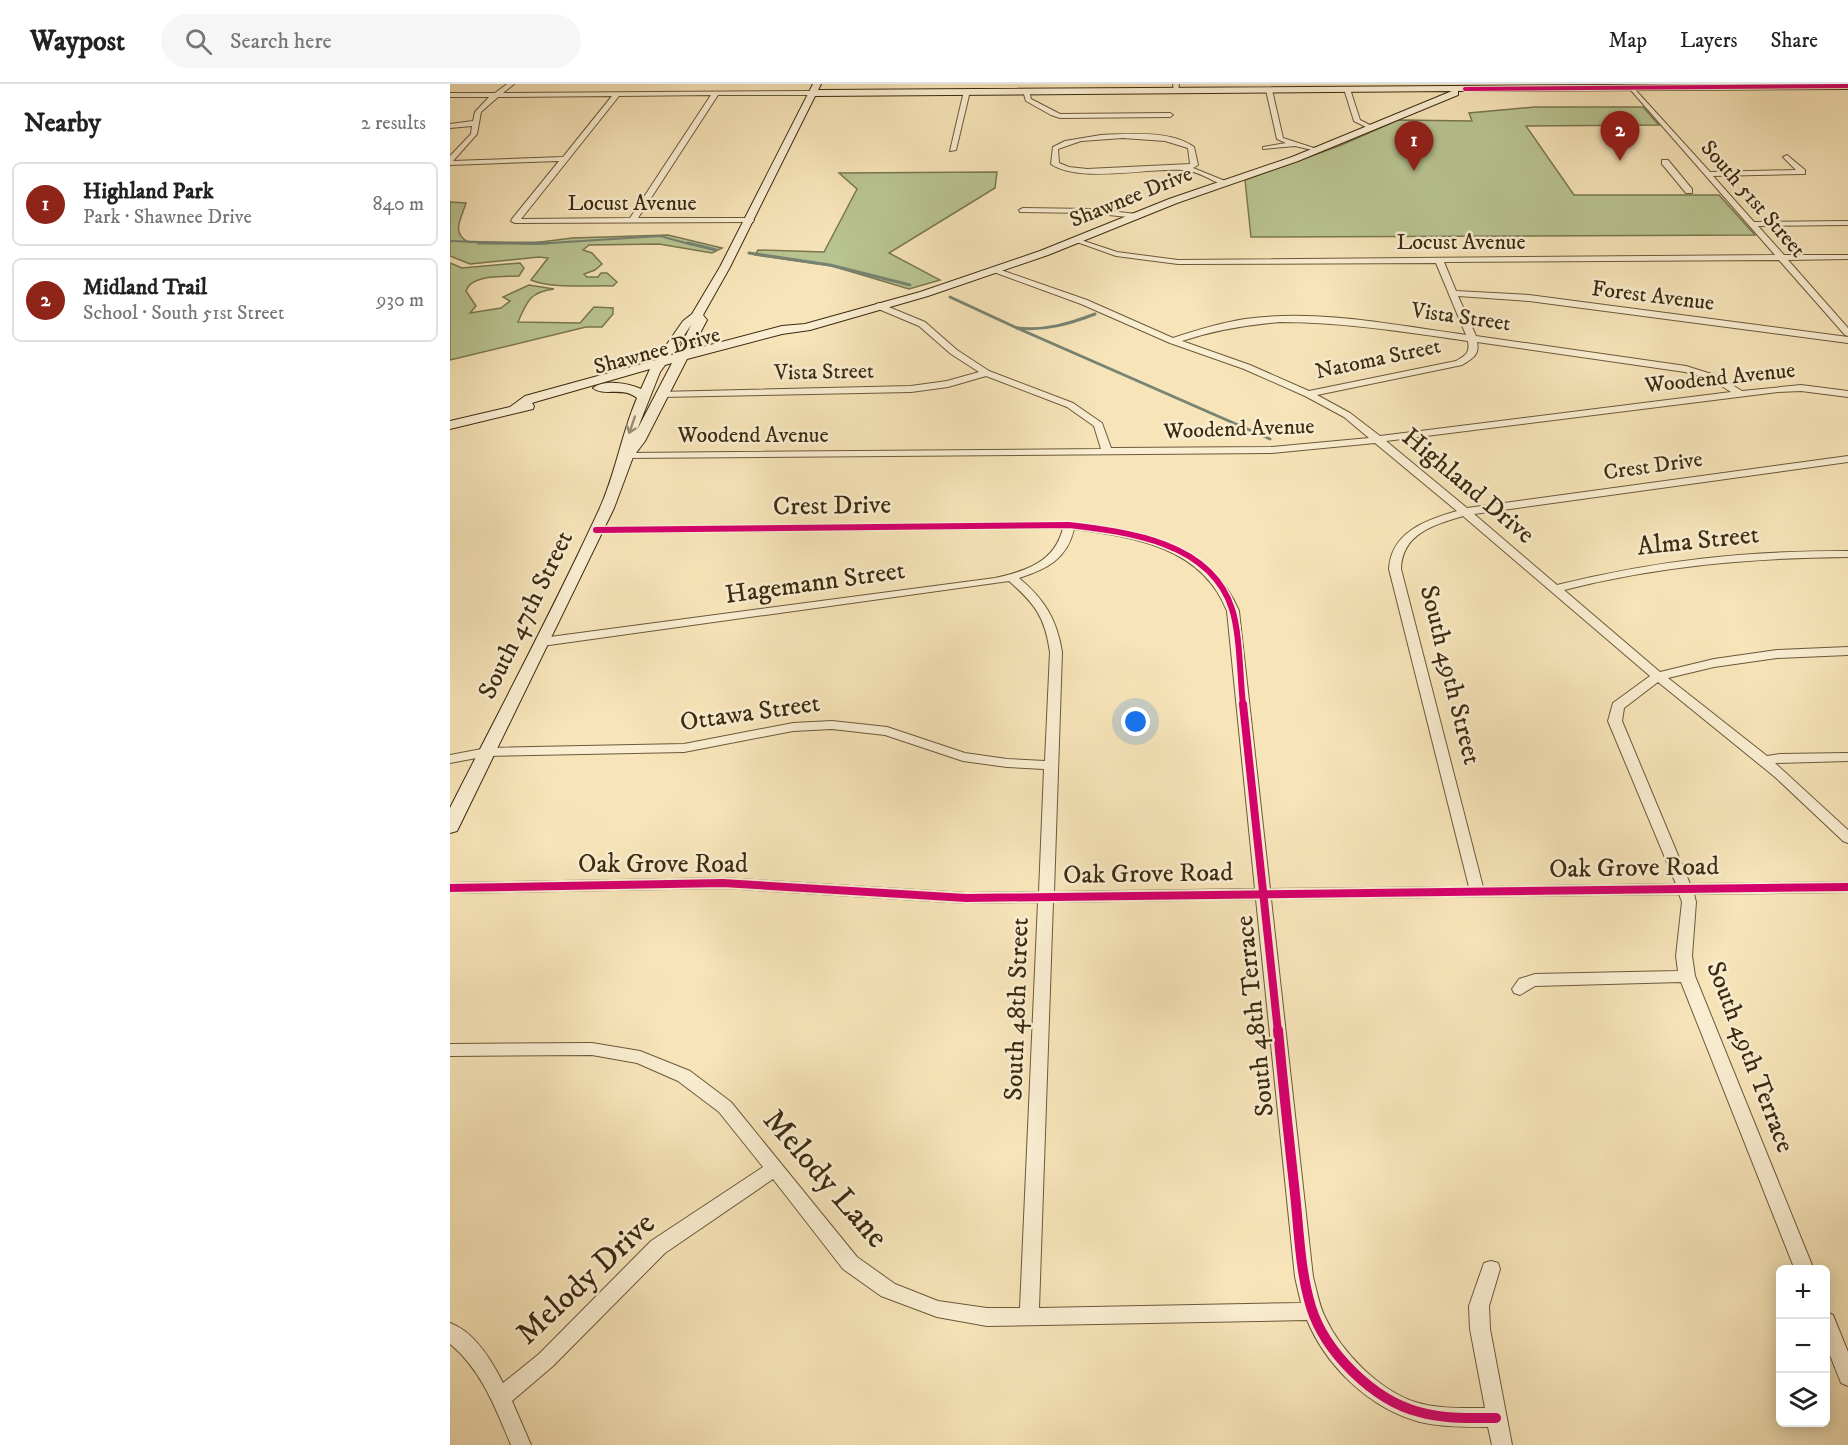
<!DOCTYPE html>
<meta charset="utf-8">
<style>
:root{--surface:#fff;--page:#f6f6f6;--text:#222;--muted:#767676;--line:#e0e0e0;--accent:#8f2418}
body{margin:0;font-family:"IM FELL DW Pica",serif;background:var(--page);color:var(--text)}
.controls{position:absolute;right:18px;bottom:18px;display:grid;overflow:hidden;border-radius:9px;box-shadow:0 3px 15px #0003}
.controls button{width:54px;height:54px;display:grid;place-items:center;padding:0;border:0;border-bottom:2px solid var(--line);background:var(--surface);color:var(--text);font:30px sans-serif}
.you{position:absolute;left:686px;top:638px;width:21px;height:21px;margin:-15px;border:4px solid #fff;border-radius:50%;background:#1a73e8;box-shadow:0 0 0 9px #1a73e833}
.badge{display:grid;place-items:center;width:39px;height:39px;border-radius:50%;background:var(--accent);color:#fff;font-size:20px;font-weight:700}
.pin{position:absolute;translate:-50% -50px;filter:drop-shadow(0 2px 3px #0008)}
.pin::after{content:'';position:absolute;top:32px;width:21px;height:18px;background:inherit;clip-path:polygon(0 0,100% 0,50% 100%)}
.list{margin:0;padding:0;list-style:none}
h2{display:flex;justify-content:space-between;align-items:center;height:78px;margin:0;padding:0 24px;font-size:26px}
h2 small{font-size:20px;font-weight:400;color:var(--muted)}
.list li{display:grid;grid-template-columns:39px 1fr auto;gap:18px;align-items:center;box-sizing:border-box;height:84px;margin:0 12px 12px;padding:0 12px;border:2px solid var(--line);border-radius:9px}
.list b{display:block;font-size:22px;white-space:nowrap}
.list p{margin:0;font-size:20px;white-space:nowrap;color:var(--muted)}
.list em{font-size:20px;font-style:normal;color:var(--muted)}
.icon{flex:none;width:33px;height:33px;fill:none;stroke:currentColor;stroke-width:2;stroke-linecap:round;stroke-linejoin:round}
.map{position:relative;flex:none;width:1398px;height:1361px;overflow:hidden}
header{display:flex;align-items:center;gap:36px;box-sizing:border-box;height:84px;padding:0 30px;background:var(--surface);border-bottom:2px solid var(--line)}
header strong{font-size:28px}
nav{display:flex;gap:33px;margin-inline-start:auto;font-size:21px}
.search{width:420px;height:54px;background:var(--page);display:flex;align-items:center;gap:15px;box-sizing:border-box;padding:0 21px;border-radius:33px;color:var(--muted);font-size:22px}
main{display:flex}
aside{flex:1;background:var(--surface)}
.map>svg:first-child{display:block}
</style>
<header>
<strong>Waypost</strong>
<div class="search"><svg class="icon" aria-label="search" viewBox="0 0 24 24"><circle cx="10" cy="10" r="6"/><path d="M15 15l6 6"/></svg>Search here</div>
<nav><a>Map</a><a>Layers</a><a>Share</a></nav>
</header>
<main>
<aside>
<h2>Nearby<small>2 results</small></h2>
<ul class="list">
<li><span class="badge">1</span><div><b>Highland Park</b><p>Park · Shawnee Drive</p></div><em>840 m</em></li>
<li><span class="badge">2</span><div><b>Midland Trail</b><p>School · South 51st Street</p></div><em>930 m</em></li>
</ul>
</aside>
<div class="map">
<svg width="1398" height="1361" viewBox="0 0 1398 1361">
<rect width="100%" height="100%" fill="#f7e5b9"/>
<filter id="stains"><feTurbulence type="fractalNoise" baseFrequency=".00333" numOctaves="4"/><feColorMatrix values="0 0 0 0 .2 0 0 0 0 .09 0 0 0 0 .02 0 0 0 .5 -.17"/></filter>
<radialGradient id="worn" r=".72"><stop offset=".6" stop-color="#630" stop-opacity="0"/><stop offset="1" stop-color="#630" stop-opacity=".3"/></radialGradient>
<g fill="#b9c592" stroke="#7a7851" stroke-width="1.5">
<path d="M1085,23H1193L1209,41L1076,42L1124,111H1269L1305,151L801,153L795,96L889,62L948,36L1022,37L1019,29Z"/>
<path d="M547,88L545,104L439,169L490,196L459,205L382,182L305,171L308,166L374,168L407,105L389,89Z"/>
<path d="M0,118L16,119C11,135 1,148 18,158L83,159L122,154L218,151L272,164L262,169L209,160L139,161L133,166L142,169L152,180L145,186L134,190L137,193H148L151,189H157L167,198L163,202C140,201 101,205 81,196L98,174L89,173L20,180L0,172Z"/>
<path d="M0,179L12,184L70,179L74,184L69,192C54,193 21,190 16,207L26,222L20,229L51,224L60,217L53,213L79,201L104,205C80,208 77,217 68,238L130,239L144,223L163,224V230L152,243H136L0,276Z"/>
</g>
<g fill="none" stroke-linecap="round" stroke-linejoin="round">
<path stroke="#778373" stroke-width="2" d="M0,157L85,160L210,152L243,161"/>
<g stroke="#778373" stroke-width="3">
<path d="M28,159H97"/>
<path d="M238,159L266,166"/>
<path d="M299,169L380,181L460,201"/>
<path d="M500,213L567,244C595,247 619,240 645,230"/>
<path d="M567,244L820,355"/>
</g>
<g stroke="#6b593a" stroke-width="2">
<g id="street">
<path d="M57,0H64L53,9L362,7L365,9L362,11H268L188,134H300L304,136L303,138L65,139L61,137L62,135L109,77L0,81V72L21,50L22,42L0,44V40L23,37L25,28L39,13H0V9H45ZM261,11L180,134L71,135L169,12ZM162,12L113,73L3,77L27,50L31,28L48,13Z"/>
<path d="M723,0H729L728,7H724Z"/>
<path d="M1181,1L1260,88L1346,86L1333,73L1337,71L1355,86V90H1352L1263,92L1304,138L1398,137V141L1308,142L1334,171H1398V175L1338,176L1398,244V252L1395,251L1329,176L994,178L1006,207L1079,211L1398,253V259L1079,217L1008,212L1026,252L1236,282L1268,292L1292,307L1351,301L1398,307V313L1351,307L1328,308L936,357L1017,424L1398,372V378L1024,430L1107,501C1208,476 1294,467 1398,467V473C1300,474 1209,482 1114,506L1210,588L1264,575L1327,566L1398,563V571L1327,574L1264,583L1218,594L1317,672L1330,670L1398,669V677L1325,679L1398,746V759L1393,757L1325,693L1208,598L1174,624L1172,637L1240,800L1398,798V808L1244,810L1246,818L1242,872L1245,892L1364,1186H1345L1231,898L1085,902L1070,911L1064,909L1062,905L1069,895L1085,890L1228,887L1226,872L1232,818L1229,810L821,815L863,1193C867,1207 869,1221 875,1233C891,1268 929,1306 965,1318C987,1325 1012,1324 1035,1324L1020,1245L1019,1222L1034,1179L1041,1177L1048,1179L1050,1185L1039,1222L1040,1245L1062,1361H1042L1038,1343C1016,1343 992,1343 970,1338C920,1325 876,1282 857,1236L537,1242L487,1233L431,1212L393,1185L323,1095L215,1169L103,1282L62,1317L81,1361H61C46,1325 31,1285 0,1260V1239C25,1248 42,1277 53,1299L89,1270L201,1157L313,1083L269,1028L228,997L187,979L142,971L0,972V960L142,959L190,967L240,987L281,1018L407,1173L445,1200L488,1217L537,1224H570L588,818L516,819L273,804L0,809V799L273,794L516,809L589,808L594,685L557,683L513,677L435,651L382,645L343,647L234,668L37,672L0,679V671L37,664L234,660L343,639L382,637L437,643L515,669L557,675L595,677L600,568C595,533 585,520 559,497L92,562L86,558L92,554L545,494C576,487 605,478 613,444L146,449L142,448V444L619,438C687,446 760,456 789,527L820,805L1019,803L939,485C941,448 976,436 1007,427L925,359L822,369L172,374V370L176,369L651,365L644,342L617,323L536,292L498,303L461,308L211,313L206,310L208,308L461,302L497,297L529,288L501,270L469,242L426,224V220L429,219L475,238L507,266L539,287L623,319L652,339L661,364L822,363L919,354L894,333L855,312L794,285L720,259L631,220L541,187L548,185L637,216L723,254C747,246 770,239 795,235C869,225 943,241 1016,251L986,179L728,180L666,172L624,157L628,155L667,168L728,176L1325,171L1179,4ZM830,238C894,238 955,248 1018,257C1020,269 1016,271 1006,277L859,307L800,281L732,257C765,246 796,241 830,238ZM1027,258L1235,288L1262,296L1281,308L930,352L900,329L867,311L1012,281C1022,275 1030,271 1027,258ZM1013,432L1200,592L1163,619L1158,637L1226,800L1033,803L951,485C952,450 983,441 1013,432ZM624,445C685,453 752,463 777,527L805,805L604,808L612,568C607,535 594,515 569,494C597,485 617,475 624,445ZM806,815L845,1193L851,1219L589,1224L603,818Z"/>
<path d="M897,3L900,5L910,36L922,42V44H918L904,37L894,5Z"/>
<path d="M819,4L822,6L833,54L867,65V67L845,62L813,65V63L836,59L827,55L816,6Z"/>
<path d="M517,5L520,7L506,66L500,67L514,7Z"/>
<path d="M576,5L579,7L581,15L610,30L720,29L723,31L720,33L610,34L601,31L576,17L573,7Z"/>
<path d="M651,51C679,50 721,46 744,63L748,81L743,84L780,99L773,101C761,96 747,87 734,86C699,83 630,100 601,80L603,63L615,57ZM673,54L715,57L738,64L740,80L637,85L619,83L609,79L608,65L631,57Z"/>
<path d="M1212,76H1218L1242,105V109H1236L1212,80Z"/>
<path d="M573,124L640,125L687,130L691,132L687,134L640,129L570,128L569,126Z"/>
<path d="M1376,1228L1383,1231L1398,1268V1302L1391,1299L1376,1261Z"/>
</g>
</g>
<g stroke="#3c2a10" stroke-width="2">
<path id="secondary" d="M363,0H371L368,6L1319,0H1398V5L1008,7V11L848,77L727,119L598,171L478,212L360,246L332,250L237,275L195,357L183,373L164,424L9,743L7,747L0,749V724C50,625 103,526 149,426C166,389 171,351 187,314C172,302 154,313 143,304C154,295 178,299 191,305L200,285L85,318L82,319L84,322L83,325L0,345V337L60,323L75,312L206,276L233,237L242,230L270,183ZM1002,7L842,73L719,115L590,167L470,208L355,240L332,242L241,266L257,236L253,231L280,183L365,12ZM241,241L227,270L221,271ZM222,279L187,346L210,288L215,281Z"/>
</g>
<use href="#street" fill="#faeed2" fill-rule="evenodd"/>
<use href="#secondary" fill="#faeed2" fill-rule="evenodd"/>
<g stroke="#faeed2" stroke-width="6">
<path id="cycleway-far3" d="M1015,5L1398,2"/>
</g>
<g stroke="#faeed2" stroke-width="9">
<path id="cycleway-far2" d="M146,446L619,441C678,448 761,458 782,525C790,549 790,594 793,621"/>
</g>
<g stroke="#faeed2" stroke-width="12">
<g id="cycleway-far1">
<path d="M793,620L828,948"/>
<path d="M0,804L273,799L516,814L1398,803"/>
</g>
</g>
<g stroke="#faeed2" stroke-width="14">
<path id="cycleway" d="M828,946C833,1001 839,1055 845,1110C849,1147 850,1187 861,1223C875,1268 923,1316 969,1328C993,1335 1021,1334 1046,1334"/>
</g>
<use href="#cycleway-far3" stroke="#d6006c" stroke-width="4"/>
<use href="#cycleway-far2" stroke="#d6006c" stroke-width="6"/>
<use href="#cycleway-far1" stroke="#d6006c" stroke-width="8"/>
<use href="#cycleway" stroke="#d6006c" stroke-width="10"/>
</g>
<defs><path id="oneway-shaft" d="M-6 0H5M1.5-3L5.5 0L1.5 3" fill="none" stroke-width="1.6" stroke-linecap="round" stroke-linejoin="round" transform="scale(1.5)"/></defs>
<use stroke="#9b8c71" href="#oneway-shaft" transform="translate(182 341) rotate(109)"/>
<g text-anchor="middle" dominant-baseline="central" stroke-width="5" stroke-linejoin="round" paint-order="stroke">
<g font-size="22" fill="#3c2a10" stroke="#faeed2">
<text transform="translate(681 113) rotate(-22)">Shawnee Drive</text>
<text transform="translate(1303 115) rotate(49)">South 51st Street</text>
<text x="182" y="119">Locust Avenue</text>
<text x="1011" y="158">Locust Avenue</text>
<text transform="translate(1203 212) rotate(7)">Forest Avenue</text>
<text transform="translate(1011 233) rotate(8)">Vista Street</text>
<text transform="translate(207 267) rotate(-15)">Shawnee Drive</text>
<text transform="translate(928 275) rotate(-12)">Natoma Street</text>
<text transform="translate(374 288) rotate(-1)">Vista Street</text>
<text transform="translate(1270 294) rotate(-6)">Woodend Avenue</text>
<text transform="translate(789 345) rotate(-2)">Woodend Avenue</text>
<text x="303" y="351">Woodend Avenue</text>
<text transform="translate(1203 382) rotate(-8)">Crest Drive</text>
</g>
<g font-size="26" fill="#3c2a10" stroke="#faeed2">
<text transform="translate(1018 402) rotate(40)">Highland Drive</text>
<text transform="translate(382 422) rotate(-1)">Crest Drive</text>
<text transform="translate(1248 457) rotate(-6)">Alma Street</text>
<text transform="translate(365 499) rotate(-8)">Hagemann Street</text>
<text transform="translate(76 531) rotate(-64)">South 47th Street</text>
<text transform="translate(1000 591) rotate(76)">South 49th Street</text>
<text transform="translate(300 629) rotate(-8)">Ottawa Street</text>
<text x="213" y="780">Oak Grove Road</text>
<text transform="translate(1184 784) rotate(-1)">Oak Grove Road</text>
<text transform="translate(698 790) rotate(-1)">Oak Grove Road</text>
<text transform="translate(567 925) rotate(-88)">South 48th Street</text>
<text transform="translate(805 932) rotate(-96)">South 48th Terrace</text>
<text transform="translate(1300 973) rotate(69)">South 49th Terrace</text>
</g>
<g font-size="32" fill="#3c2a10" stroke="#faeed2">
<text transform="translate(375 1095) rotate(49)">Melody Lane</text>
<text transform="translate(136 1195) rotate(-43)">Melody Drive</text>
</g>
</g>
<rect width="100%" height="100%" filter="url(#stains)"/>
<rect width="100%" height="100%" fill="url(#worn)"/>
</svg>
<div class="controls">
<button>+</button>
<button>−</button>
<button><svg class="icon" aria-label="layers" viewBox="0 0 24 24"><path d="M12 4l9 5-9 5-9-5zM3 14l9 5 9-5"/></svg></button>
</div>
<div class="you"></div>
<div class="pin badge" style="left:964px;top:87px">1</div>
<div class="pin badge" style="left:1170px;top:77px">2</div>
</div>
</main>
